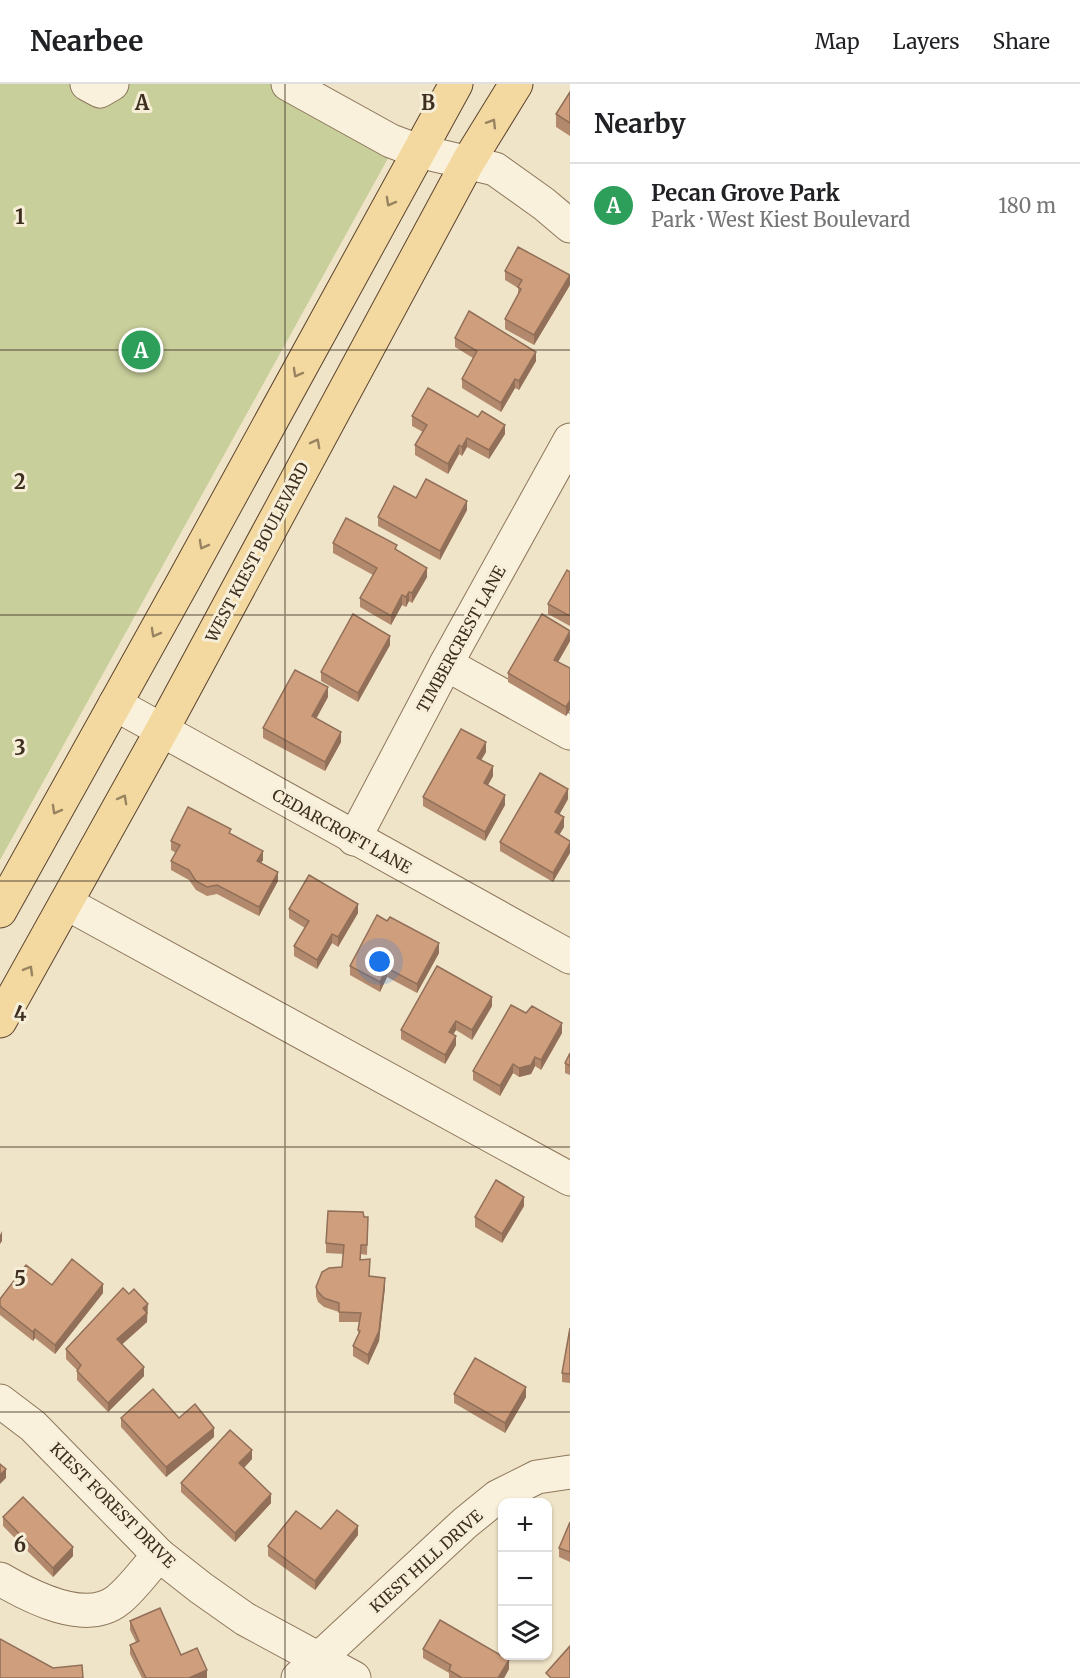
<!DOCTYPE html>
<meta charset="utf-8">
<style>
:root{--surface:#fff;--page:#f2f2f2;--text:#202124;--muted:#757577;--line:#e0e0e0;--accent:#7c3aed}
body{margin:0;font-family:Merriweather,serif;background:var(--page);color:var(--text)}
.controls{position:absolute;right:18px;bottom:18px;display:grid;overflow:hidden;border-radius:12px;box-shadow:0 2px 4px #0004}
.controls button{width:54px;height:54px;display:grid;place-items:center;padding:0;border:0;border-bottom:2px solid var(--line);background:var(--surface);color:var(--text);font:30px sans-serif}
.you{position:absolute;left:380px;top:878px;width:21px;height:21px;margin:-15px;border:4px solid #fff;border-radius:50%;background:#1a73e8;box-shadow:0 0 0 9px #1a73e833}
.badge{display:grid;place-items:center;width:39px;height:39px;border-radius:50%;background:var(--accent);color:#fff;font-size:20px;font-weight:700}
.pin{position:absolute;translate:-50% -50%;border:3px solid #fff;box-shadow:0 2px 6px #0006}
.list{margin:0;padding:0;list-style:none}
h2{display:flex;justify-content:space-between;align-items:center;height:78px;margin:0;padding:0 24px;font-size:26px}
h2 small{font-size:20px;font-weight:400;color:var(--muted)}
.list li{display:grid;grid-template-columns:39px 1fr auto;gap:18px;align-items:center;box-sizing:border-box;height:84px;padding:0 24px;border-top:2px solid var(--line)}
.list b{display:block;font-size:22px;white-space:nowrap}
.list p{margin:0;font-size:20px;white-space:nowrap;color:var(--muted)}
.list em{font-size:20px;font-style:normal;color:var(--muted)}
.icon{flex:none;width:33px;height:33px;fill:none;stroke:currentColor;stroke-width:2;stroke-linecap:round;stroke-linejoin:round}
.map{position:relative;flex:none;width:570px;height:1594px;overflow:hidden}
header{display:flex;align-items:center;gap:36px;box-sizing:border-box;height:84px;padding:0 30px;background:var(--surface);border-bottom:2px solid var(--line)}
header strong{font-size:28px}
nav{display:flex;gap:33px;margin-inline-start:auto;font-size:21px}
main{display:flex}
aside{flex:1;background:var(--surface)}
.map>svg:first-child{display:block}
</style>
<header>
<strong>Nearbee</strong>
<nav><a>Map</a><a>Layers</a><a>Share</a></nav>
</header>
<main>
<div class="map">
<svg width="570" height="1594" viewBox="0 0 570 1594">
<rect width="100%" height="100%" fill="#f0e4c8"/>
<path fill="#c9cf9b" d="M0,0H299L402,49L0,776Z"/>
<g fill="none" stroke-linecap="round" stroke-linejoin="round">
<g stroke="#8d765c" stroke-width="35">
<g id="minor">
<path d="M87,0L100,7L112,0"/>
<path d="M288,0L391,57L418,67L495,85L544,120L570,142"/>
<path d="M446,580L570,649"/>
<path d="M115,620L570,873"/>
<path d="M354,755L446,580L570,356"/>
<path d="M66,819L570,1095"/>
<path d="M0,1317L33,1342L159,1471L201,1504L245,1535L354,1594"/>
<path d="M0,1495C31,1513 86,1542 118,1516C133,1504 146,1485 159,1471"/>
<path d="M298,1594L465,1439L497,1413L537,1393L570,1388"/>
</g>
</g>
<g stroke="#5b4430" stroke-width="35">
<g id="major">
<path d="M0,827L183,498L456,0"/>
<path d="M0,937L162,646L468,78L516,0"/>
</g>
</g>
<use href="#minor" stroke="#faf1dc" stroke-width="33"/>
<use href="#major" stroke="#f3d9a0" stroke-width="33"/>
</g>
<g fill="#b2896c">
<path d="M570,8V52L556,43V30Z"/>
<path d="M505,187L570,191V201L534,261L505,245V235L518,212V204L505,196Z"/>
<path d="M455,254L536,277L519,306L515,304L501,328L462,304V295L473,274L455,263Z"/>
<path d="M412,332L505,350L489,375L467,363L462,372L459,370L448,390L415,371V361L423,348L412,342Z"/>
<path d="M416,414L467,426L440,476L378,442V433Z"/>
<path d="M333,459L397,466L427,493L412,519L409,517L406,523L402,521L391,541L360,523V514L373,491L333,469Z"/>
<path d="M570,488V542L548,530V520Z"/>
<path d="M570,547V557L558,578L570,584V626L566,632L508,598V589Z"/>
<path d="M390,561L358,618L321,597V588Z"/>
<path d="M328,613L316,635L341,658L325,687L263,654V644Z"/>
<path d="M486,668L481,676L493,692L488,701L505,721L485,757L423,722V713Z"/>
<path d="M568,715L559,731L564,743L559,751L553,798L500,767V758Z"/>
<path d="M231,750L263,776L261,779L278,797L259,832L217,810L207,812L196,806L189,796L171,786V777L176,769L171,766V757Z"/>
<path d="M289,825L358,829L338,863L332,859L317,885L294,872V862L305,844L289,834Z"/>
<path d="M439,869L417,909L387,893L380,908L350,891V882Z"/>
<path d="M492,922L472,956L456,946L453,950L456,961L445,980L401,955V946Z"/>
<path d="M562,949L541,986L535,982L531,990L519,993L513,989L500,1012L473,996V987Z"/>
<path d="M570,969V991L565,989V979Z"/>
<path d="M524,1122L502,1159L475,1143V1133Z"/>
<path d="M364,1133H368L367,1171L361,1170L360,1176L369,1193L385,1203L379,1257L368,1281L353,1272V1262L358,1252L359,1238H339V1228L324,1223L318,1218L316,1212V1203L342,1183L343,1170L326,1169V1159Z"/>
<path d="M52,1201L103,1209L55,1270L35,1254L33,1257L0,1231V1215Z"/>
<path d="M148,1229L147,1230V1238L122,1260L144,1292L108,1328L77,1296V1286L66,1275V1265Z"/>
<path d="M570,1244V1299L562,1298V1289Z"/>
<path d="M454,1310L526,1313L505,1349L454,1319Z"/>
<path d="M121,1334L214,1353L166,1393L121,1343Z"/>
<path d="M252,1375L244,1384L271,1419L235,1458L181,1408V1399Z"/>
<path d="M3,1433L73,1472L53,1493L3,1442Z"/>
<path d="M570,1438V1478L559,1473V1464Z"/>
<path d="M321,1445L358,1451L315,1506L268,1472V1462Z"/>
<path d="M130,1537L181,1571L207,1594H142L130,1570V1561L136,1558L130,1546Z"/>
<path d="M423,1565L509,1585L504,1594H449V1589L423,1574Z"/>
</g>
<g fill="#916f58">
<path d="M570,192V201L534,261V251Z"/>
<path d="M536,268V277L519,306V297Z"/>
<path d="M515,295V304L501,328V319Z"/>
<path d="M505,341V350L489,375V366Z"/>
<path d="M467,354V363L462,372V363Z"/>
<path d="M459,361V370L448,390V380Z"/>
<path d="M467,417V426L440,476V467Z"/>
<path d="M427,484V493L412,519V509Z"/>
<path d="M409,508V517L406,523V513Z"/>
<path d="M402,511V521L391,541V532Z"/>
<path d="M570,548V557L554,585V576Z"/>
<path d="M390,552V561L358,618V609Z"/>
<path d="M328,603V613L312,642V632Z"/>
<path d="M570,616V626L566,632V623Z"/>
<path d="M341,648V658L325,687V678Z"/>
<path d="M486,658V668L477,683V674Z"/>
<path d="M493,682V692L484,708V699Z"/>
<path d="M568,705V715L555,738V728Z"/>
<path d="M505,711V721L485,757V748Z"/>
<path d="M564,733V743L555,758V748Z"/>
<path d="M570,759V769L553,798V789Z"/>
<path d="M263,767V776L257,786V777Z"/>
<path d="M278,788V797L259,832V823Z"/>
<path d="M358,820V829L338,863V853Z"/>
<path d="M332,850V859L317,885V876Z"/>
<path d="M439,859V869L417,909V900Z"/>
<path d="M387,884V893L380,908V898Z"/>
<path d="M492,913V922L472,956V946Z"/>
<path d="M456,937V946L449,957V948Z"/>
<path d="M562,939V949L541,986V976Z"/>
<path d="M456,952V961L445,980V971Z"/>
<path d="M535,973V982L531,990L519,993V984Z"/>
<path d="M513,980V989L500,1012V1002Z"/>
<path d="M524,1113V1122L502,1159V1150Z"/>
<path d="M2,1147V1157L0,1160V1151Z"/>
<path d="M385,1194V1203L379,1257L368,1281V1271Z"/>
<path d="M103,1200V1209L55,1270V1261Z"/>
<path d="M148,1220L147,1238L117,1265V1255L143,1224Z"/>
<path d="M35,1245V1254L33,1257V1248Z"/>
<path d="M144,1283V1292L108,1328V1319Z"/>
<path d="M526,1303V1313L505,1349V1339Z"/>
<path d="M214,1344V1353L166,1393V1383Z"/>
<path d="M252,1366V1375L239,1389V1379Z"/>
<path d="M6,1385V1394L0,1400V1391Z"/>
<path d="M271,1410V1419L235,1458V1449Z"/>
<path d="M358,1442V1451L315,1506V1497Z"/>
<path d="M73,1463V1472L53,1493V1484Z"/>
<path d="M509,1576V1585L504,1594H498Z"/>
<path d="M207,1586V1594H189Z"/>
</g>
<g fill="#cf9f7d" stroke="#916f58" stroke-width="1.5">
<path d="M570,8V39L556,30Z"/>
<path d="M518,163L570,191L534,251L505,235L521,205L518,203L522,196L505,187Z"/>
<path d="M469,227L536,268L519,297L515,295L501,319L462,295L477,267L455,254Z"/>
<path d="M428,304L478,333L482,327L505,341L489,366L467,354L462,363L459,361L448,380L415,361L427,341L412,332Z"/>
<path d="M426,395L467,417L440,467L378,433L394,402L416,414Z"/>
<path d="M346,434L397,461L395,465L427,484L412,509L409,508L406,513L402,511L391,532L360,514L377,484L333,459Z"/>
<path d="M567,486L570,488V532L548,520Z"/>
<path d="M353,530L390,552L358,609L321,588Z"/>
<path d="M542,530L570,547L554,576L570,584V616L566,623L508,589Z"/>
<path d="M295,586L328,603L312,632L341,648L325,678L263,644Z"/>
<path d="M461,645L486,658L477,674L493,682L484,699L505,711L485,748L423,713Z"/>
<path d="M540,689L568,705L555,728L564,733L555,748L570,757V759L553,789L500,758Z"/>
<path d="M188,723L231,745L229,749L263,767L257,777L278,788L259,823L217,801L207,803L196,797L189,786L171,777L180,761L171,757Z"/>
<path d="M309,791L358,820L338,853L332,850L317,876L294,862L309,837L289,825Z"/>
<path d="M377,831L387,837L390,833L439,859L417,900L387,884L380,898L350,882Z"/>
<path d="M437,882L492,913L472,946L456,937L449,948L456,952L445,971L401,946Z"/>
<path d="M511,921L526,929L532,922L562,939L541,976L535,973L531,981L519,984L513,980L500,1002L473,987Z"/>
<path d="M570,969V982L565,979Z"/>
<path d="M496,1096L524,1113L502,1150L475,1133Z"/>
<path d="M328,1127L363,1128L364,1133H368L367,1161H361L360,1176L370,1175L369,1192L385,1194L379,1247L368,1271L353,1262L360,1247L358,1246L361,1229L339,1228V1219L324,1214L318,1208L316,1203L322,1188L329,1184L342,1183L344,1161L326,1159Z"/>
<path d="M72,1175L103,1200L55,1261L35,1245L33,1248L0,1222V1215L26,1181L52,1201Z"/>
<path d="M123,1204L129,1210L134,1205L148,1220L143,1224L147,1229L117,1255L144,1283L108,1319L77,1287L81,1281L66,1265Z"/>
<path d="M570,1244V1290L562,1289Z"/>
<path d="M475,1274L526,1303L505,1339L454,1310Z"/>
<path d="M153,1305L179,1334L195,1320L214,1344L166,1383L121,1334Z"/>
<path d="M230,1346L252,1366L239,1379L271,1410L235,1449L181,1399Z"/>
<path d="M0,1380L6,1385L0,1391Z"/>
<path d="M23,1413L73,1463L53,1484L3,1433Z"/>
<path d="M337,1426L358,1442L315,1497L268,1462L296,1427L321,1445Z"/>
<path d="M570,1438V1468L559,1464Z"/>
<path d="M160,1524L181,1571L197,1564L207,1586L189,1594H146L130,1561L139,1557L130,1537Z"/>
<path d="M440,1536L509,1576L498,1594H462L449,1586L451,1581L423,1565Z"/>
<path d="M0,1555L53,1584L82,1581L83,1594H0Z"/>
<path d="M570,1562V1594H551L546,1589Z"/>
</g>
<defs><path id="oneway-chevron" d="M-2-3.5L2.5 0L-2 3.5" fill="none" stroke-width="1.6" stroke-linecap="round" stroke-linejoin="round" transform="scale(1.5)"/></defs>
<g stroke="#988460">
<use href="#oneway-chevron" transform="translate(492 39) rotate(-58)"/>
<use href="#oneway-chevron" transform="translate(390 118) rotate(119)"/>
<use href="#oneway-chevron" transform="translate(297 289) rotate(119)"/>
<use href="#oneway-chevron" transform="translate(316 359) rotate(-62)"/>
<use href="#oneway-chevron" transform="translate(203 461) rotate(119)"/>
<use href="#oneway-chevron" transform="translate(155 549) rotate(119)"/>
<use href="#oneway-chevron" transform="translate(123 715) rotate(-61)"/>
<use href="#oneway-chevron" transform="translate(56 726) rotate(119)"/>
<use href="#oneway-chevron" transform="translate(29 886) rotate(-60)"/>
</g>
<path fill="none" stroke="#3d2e20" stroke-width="1.5" stroke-opacity="0.55" d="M285,0V1594M0,266H570M0,531H570M0,797H570M0,1063H570M0,1328H570"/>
<g text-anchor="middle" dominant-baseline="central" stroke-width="6" stroke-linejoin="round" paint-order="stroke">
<g font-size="16" fill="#3d2e20" stroke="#f7eed8">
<text transform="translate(257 468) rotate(-62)">WEST KIEST BOULEVARD</text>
<text transform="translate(461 555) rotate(-61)">TIMBERCREST LANE</text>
<text transform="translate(342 747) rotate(29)">CEDARCROFT LANE</text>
<text transform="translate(113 1421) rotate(45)">KIEST FOREST DRIVE</text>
<text transform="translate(426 1477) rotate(-42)">KIEST HILL DRIVE</text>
</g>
</g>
<g font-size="20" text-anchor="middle" font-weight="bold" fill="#3d2e20" stroke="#f7eed8" stroke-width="6" stroke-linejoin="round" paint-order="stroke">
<text x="142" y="26">A</text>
<text x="428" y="26">B</text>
<text x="20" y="140">1</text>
<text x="20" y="405">2</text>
<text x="20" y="671">3</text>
<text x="20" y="937">4</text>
<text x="20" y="1202">5</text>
<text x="20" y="1468">6</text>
</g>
</svg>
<div class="controls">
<button>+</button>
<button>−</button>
<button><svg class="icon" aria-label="layers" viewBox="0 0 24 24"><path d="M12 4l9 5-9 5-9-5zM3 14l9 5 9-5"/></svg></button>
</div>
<div class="you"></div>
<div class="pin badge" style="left:141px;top:266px;background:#2e9e5b">A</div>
</div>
<aside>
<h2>Nearby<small></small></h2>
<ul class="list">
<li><span class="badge" style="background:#2e9e5b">A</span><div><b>Pecan Grove Park</b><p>Park · West Kiest Boulevard</p></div><em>180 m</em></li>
</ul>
</aside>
</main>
